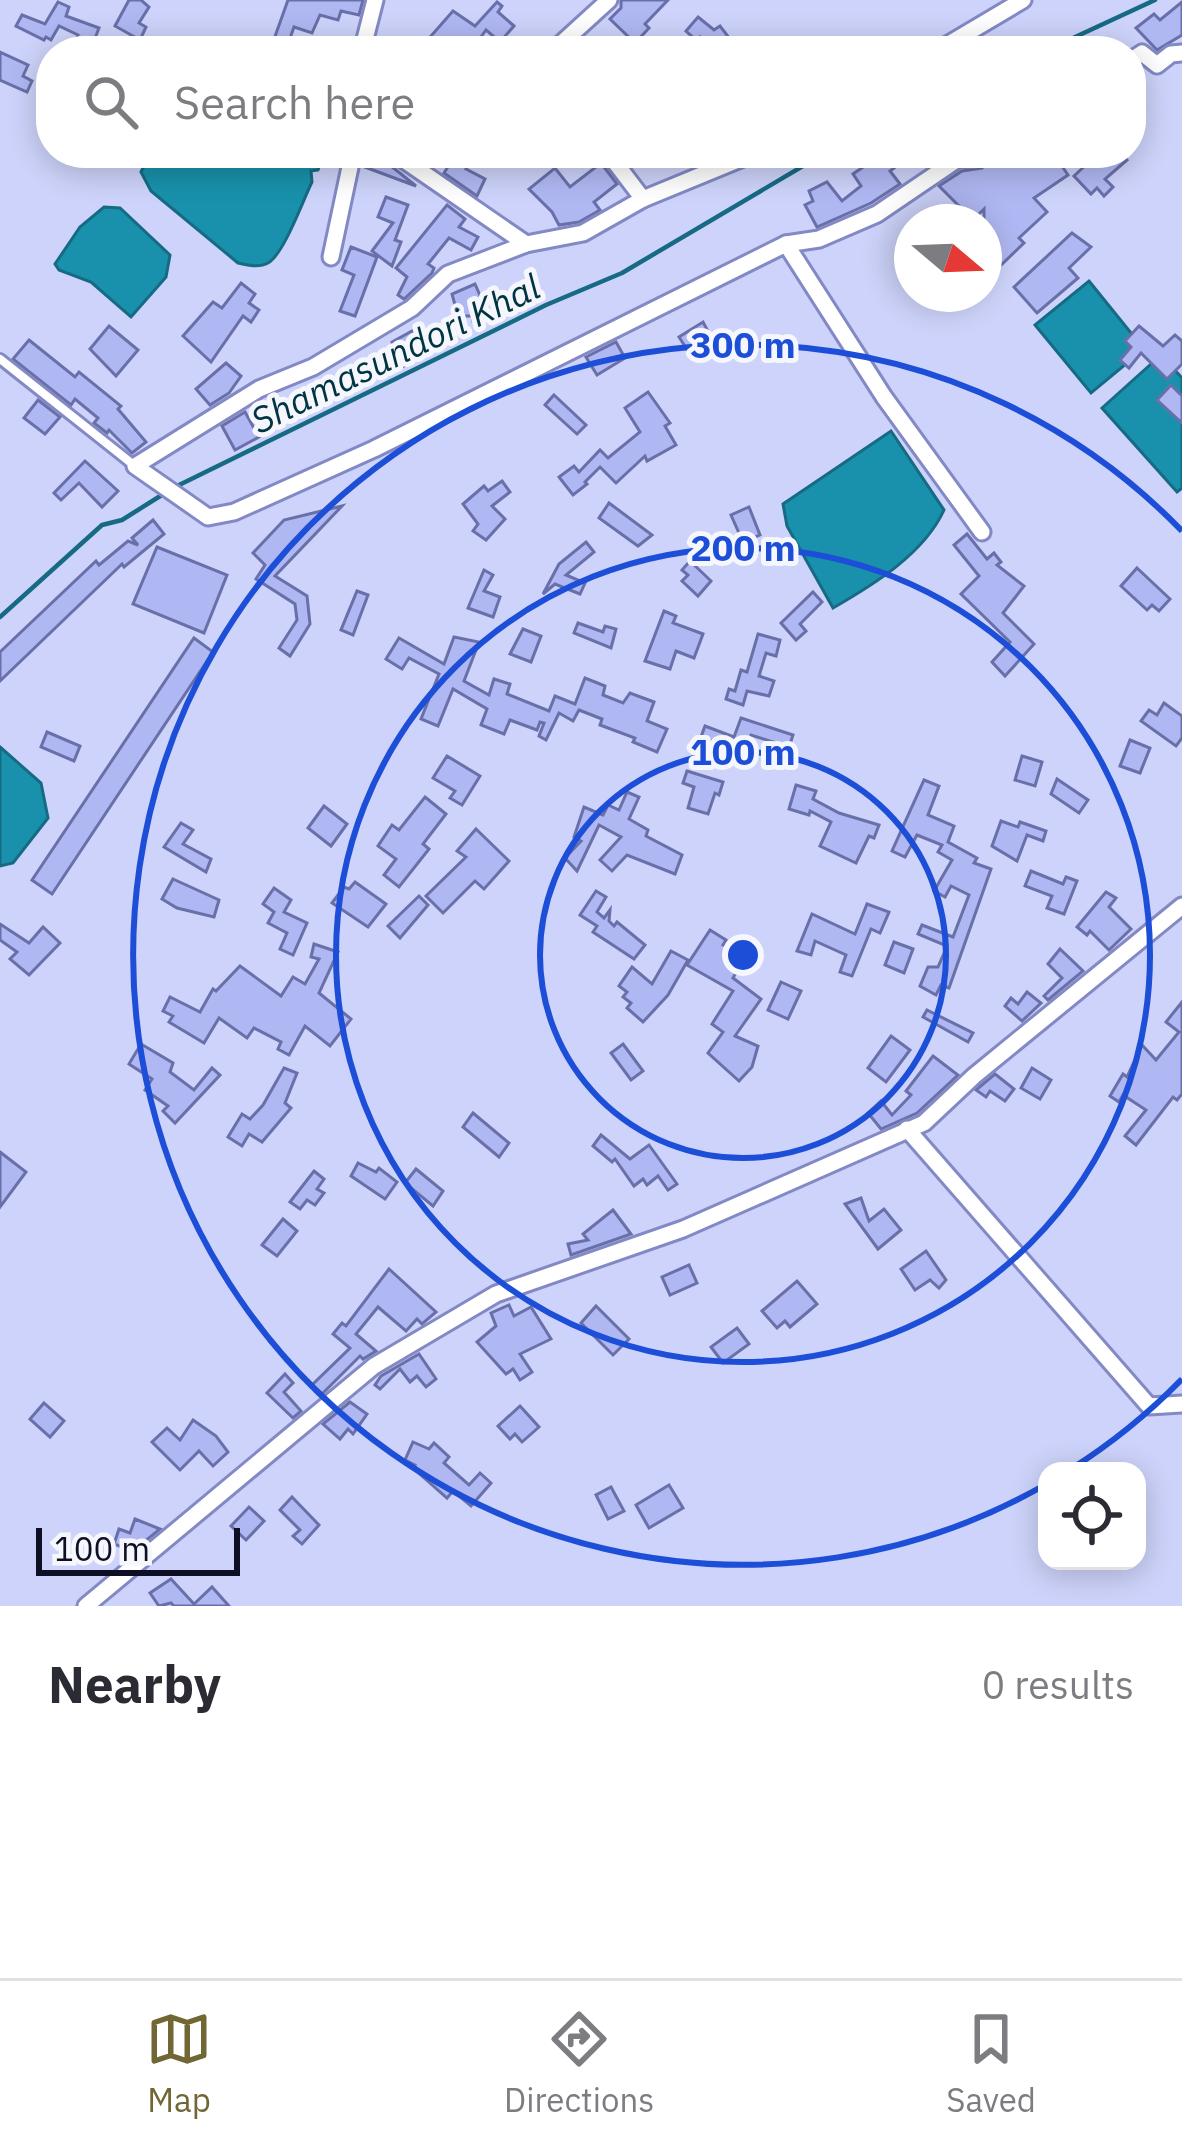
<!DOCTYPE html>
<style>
:root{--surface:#fff;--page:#f7f7f7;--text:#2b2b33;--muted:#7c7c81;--line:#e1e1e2;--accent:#716734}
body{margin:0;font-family:"IBM Plex Sans",sans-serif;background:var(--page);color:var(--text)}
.controls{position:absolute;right:36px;bottom:36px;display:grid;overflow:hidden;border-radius:24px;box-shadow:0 6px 30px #0003}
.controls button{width:108px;height:108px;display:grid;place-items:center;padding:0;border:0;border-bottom:3px solid var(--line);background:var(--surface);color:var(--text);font:60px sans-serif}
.compass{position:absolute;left:894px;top:204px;width:108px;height:108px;border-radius:50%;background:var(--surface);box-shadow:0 6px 30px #0003;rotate:109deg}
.scale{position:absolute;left:36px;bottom:30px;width:204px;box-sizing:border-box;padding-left:12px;border:6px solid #0e0f25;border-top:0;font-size:33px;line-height:42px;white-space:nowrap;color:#0e0f25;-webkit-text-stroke:9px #f5f7fd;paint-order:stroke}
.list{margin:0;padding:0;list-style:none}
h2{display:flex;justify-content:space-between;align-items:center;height:156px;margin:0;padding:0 48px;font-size:51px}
h2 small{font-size:39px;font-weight:400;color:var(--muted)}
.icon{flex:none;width:66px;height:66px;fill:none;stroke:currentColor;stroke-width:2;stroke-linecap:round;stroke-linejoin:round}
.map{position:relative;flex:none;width:1182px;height:1606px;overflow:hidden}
.search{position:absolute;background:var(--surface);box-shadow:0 6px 30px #0003;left:36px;right:36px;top:36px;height:132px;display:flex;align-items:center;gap:30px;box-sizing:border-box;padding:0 42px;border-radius:48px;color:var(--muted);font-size:45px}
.sheet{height:372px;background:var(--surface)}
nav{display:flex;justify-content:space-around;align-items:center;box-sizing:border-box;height:168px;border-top:3px solid var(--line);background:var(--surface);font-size:33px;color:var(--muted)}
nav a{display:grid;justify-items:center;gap:6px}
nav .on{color:var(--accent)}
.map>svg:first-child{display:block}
</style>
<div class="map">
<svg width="1182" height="1606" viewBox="0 0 1182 1606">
<rect width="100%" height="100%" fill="#cdd3fa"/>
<g fill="#1991ac" stroke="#166a84" stroke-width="3">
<path d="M150,153H321L323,156L318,170L311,171L312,182C303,200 284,254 268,263C259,268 247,265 238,263L151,191L141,172Z"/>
<path d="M104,207L120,208L170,255L166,277L131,317L91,282L59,270L55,264L80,227Z"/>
<path d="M1089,281L1144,349L1091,393L1035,325Z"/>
<path d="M1161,355L1182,378V488L1177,492L1102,408Z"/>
<path d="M891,431L944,510C924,554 873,585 833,608L787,526L783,504Z"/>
<path d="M0,747L41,783L48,818L13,863L0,866Z"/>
</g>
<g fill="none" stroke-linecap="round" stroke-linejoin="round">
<g stroke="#166a84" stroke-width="4.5">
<path d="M1045,51L1155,0"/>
<path d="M175,487L546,305L622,273L825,153"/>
<path d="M0,617L102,525L122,520L165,493"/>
</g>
</g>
<g fill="#b0b8f3" stroke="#6970a9" stroke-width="3">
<path d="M129,0H141L149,7L139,23L146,27L140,40L115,26Z"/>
<path d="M288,0H363L359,15L341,11L338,20L320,15L312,33L294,27L287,47L273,42Z"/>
<path d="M621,0H668L645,24L649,28L635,43L610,19L621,8Z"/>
<path d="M58,2L69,7L66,16L99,28L90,51H72L78,35L59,26L51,40L46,37L44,40L16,26L22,15L45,24Z"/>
<path d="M497,2L502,6L498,12L514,26L500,42L486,30L471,51H433L424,44L453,11L475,26Z"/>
<path d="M1182,2V35L1157,50L1136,28L1154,14L1160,20Z"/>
<path d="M698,17L714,30L720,26L730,39L710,51L700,37L697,41L686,31Z"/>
<path d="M0,52L28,65L23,76L32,81L27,92L0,80Z"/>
<path d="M365,153H382L386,162L416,186L362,166Z"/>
<path d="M872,153H885L894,168L890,171L900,184L871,203L817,227L805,205L813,201L809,191L827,182L842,201L861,186L853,174L875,159Z"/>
<path d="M994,153H1053L1068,175L1034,198L1047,212L1019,238L1024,243L998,268L984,249V209L973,220L939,186L962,171L982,168Z"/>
<path d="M1081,153H1121L1127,160L1105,179L1113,187L1104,196L1097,188L1091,194L1074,176L1090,161Z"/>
<path d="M454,157L468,166L466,169L485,179L477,196L444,173Z"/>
<path d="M601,163L617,184L594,202L600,210L579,222L559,225L552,212L529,189L555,168L570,187Z"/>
<path d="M386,197L408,205L395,240L401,242L392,266L372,251L393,223L378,217Z"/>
<path d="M447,205L465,219L459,227L478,237L471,250L449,238L428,264L434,268L432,273L404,299L398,295L407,277L396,268Z"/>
<path d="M1072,233L1091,247L1069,268L1078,278L1037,313L1014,287Z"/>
<path d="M351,247L377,257L355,316L340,311L354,275L342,270Z"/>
<path d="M241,283L255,294L249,303L259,310L251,322L243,316L211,362L183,336L213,302L222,308Z"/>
<path d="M475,284L488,314L473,321L472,316H458L452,294Z"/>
<path d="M703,322L711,337L688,351L679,337Z"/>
<path d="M109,326L138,350L116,376L90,349Z"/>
<path d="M1139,326L1163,346L1175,335L1182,341V364L1167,379L1141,353L1129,368L1120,360L1131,347L1125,341Z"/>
<path d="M412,331L425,354L404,366L392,342Z"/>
<path d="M29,340L75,377L79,372L121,406L118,409L146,442L132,453L109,430L107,433L94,423L98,418L75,399L71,405L13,359Z"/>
<path d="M616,342L625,358L597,375L586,357Z"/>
<path d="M226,363L241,376L229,393L210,405L196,389Z"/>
<path d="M1171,385L1182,396V423L1157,400Z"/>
<path d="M648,392L670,423L665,426L676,445L647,461L645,456L616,483L600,467L585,482L587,484L573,495L559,477L574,466L579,472L600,450L608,458L640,432L625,408Z"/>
<path d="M554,395L586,425L577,434L545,405Z"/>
<path d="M38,400L60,417L45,434L24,418Z"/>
<path d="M245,412L259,437L235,450L222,426Z"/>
<path d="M85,461L118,491L102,507L79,483L61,500L54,493Z"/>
<path d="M502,481L510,492L492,506L505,519L486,540L473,531L478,524L463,504L484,486L488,491Z"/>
<path d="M609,503L652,535L638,546L599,518Z"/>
<path d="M342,506L275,576L307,596L310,624L290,656L279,648L297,620L295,604L256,579L265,565L253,553L284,520Z"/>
<path d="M749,507L760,535L743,542L731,515Z"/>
<path d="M153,520L164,534L124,567L122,564L0,681V652L96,561L99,565L128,541L138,545L132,538Z"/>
<path d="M967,534L987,559L994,553L1001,562L997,565L1024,586L1003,613L1034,644L1005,676L992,662L1010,642L961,594L979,576L954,545Z"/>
<path d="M586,542L594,552L566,575L585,583L580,594L555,584L543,594L559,564Z"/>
<path d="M157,547L227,575L204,633L133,604Z"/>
<path d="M690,561L711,581L698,596L682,581L688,575L682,570Z"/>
<path d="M1137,568L1170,599L1159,611L1152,605L1147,610L1121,586Z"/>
<path d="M484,570L493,575L484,591L500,597L493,617L468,608Z"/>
<path d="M357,591L368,595L353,635L341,630Z"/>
<path d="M813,592L822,602L800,624L806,631L796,640L781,623Z"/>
<path d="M664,611L676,616L673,623L703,634L694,658L676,651L670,669L645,661Z"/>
<path d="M578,623L603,632L605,626L616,629L611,648L574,633Z"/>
<path d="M523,629L541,636L531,662L510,654Z"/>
<path d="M758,634L780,640L776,656L766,653L759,676L774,681L769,696L747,691L743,705L726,699L729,689L735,691L741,670L747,672Z"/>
<path d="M454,637L479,642L464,681L489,695L494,679L510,684L507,694L549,711L555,696L575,704L585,678L605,686L603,695L623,703L630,693L654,702L647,721L667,729L657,752L633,742L635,738L600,725L602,719L579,710L573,721L559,713L546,740L539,736L544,723L540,722L537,730L510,720L504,734L481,725L487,709L453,689L438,726L421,719L439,674L409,658L402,669L386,659L399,638L444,664Z"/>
<path d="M194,638L213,652L52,894L32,880Z"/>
<path d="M1164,703L1182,716V738L1176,746L1141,721L1149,710L1157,715Z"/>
<path d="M741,718L793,735L789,747L751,735L744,754L701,737L705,726L734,737Z"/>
<path d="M47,732L80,746L74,761L41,747Z"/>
<path d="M1130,740L1150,748L1140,773L1120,766Z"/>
<path d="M447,756L480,776L462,805L450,798L455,791L433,778Z"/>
<path d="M1022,756L1042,762L1035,786L1015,780Z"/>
<path d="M687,771L723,782L719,795L715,793L708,814L688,808L694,787L683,783Z"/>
<path d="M1057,779L1088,800L1079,813L1051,794Z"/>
<path d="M924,780L939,786L928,815L954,826L948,842L977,858L974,863L991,869L949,988L941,985L936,995L920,986L928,967H938L947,946L918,934L922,925L953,937L969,895L951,886L945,897L934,891L952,860L938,852L942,845L917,835L905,857L892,851Z"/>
<path d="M796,785L816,791L813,799L839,813L879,825L874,838L869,836L856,863L820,846L831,822L810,811L809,815L789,809Z"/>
<path d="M627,792L639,797L629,819L648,830L646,836L682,855L675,874L627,855L612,871L600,860L621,837L599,825L577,871L565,858L581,841L574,837L584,807L603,815L608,805L619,810Z"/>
<path d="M425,797L446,814L423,844L429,849L399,887L384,875L396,859L378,846L392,825L399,830Z"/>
<path d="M324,806L347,824L331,846L308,828Z"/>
<path d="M1001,821L1018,827L1020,822L1046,831L1043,841L1027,835L1017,861L992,846Z"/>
<path d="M181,823L193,830L183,844L211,859L206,872L164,847Z"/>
<path d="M476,829L509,861L484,889L475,881L443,913L426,896L466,857L457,851Z"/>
<path d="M1031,871L1063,884L1066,877L1077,881L1064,914L1047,908L1052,896L1025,886Z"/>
<path d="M173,879L219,900L214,917L177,908L162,899Z"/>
<path d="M355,882L386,904L368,927L332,903L344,887L349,889Z"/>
<path d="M274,888L291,900L284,912L307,923L293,955L280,949L287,933L268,923L274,912L263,904Z"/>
<path d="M596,891L606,897L597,912L604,918L610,910L609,921L614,926L617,922L645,945L634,959L593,932L597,926L580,915Z"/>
<path d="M1106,892L1116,898L1109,907L1131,929L1109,950L1090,931L1087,935L1077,927Z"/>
<path d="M419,896L428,905L400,938L388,926Z"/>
<path d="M867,904L889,912L880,933L871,929L852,976L840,972L846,955L815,941L811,955L797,951L812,914L855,934Z"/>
<path d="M0,924L29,943L43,927L60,943L29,975L10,959L17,952L0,940Z"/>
<path d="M710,930L726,940L723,945L745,956L733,978L761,999L735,1036L758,1046L752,1067L739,1081L708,1053L723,1032L712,1024L733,991L687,965Z"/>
<path d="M894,942L913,949L904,973L885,965Z"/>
<path d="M314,944L338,952L319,993L351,1019L330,1046L305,1026L289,1055L278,1049L281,1042L254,1028L247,1038L219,1018L204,1043L169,1022L173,1016L163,1011L170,997L200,1012L213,989L216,991L240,966L281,996L293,977L305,984L319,959L311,957Z"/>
<path d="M1060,949L1083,971L1048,1000L1044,996L1062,978L1048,964Z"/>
<path d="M671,951L688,960L668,995L643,1022L627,1008L631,1003L623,997L627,992L619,986L632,967L652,984Z"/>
<path d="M781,982L801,991L788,1019L768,1010Z"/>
<path d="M1027,992L1041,1003L1022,1021L1005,1006L1011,998L1018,1004Z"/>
<path d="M1182,1002V1094L1177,1100L1173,1097L1136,1145L1125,1136L1146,1110L1123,1095L1119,1102L1110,1096L1123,1074L1127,1077L1142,1045L1156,1060L1179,1032L1166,1022Z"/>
<path d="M927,1010L973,1033L968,1042L923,1017Z"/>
<path d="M891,1036L910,1050L886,1082L868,1068Z"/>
<path d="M141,1044L173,1063L170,1072L194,1090L212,1068L220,1075L175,1123L163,1111L168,1106L145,1090L152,1079L129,1064Z"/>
<path d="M623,1044L643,1071L631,1080L611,1053Z"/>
<path d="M933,1056L958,1075L917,1113L881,1129L868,1113L881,1101L892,1115L911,1095L906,1091Z"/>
<path d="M284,1068L297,1073L285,1103L291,1108L262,1142L249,1134L242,1146L228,1137L242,1114L250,1119L263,1105Z"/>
<path d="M1032,1068L1051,1080L1040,1099L1021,1088Z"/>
<path d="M995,1074L1014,1089L1005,1101L990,1091L986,1097L976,1090Z"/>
<path d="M473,1113L509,1143L499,1157L463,1127Z"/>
<path d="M601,1135L630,1159L649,1145L677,1184L668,1190L658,1176L647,1185L643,1179L634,1186L615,1159L612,1162L593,1146Z"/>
<path d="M0,1152L26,1172L0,1207Z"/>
<path d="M358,1163L376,1172L379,1168L397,1182L385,1199L351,1176Z"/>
<path d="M416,1169L443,1191L433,1206L405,1183Z"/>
<path d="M314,1171L324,1179L317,1189L324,1193L315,1205L307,1200L300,1209L290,1202Z"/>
<path d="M861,1198L869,1221L884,1209L901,1230L878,1249L845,1204Z"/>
<path d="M613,1210L631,1234L571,1255L568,1244L588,1240L583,1234Z"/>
<path d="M283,1219L297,1231L277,1256L262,1245Z"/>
<path d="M926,1251L946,1280L939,1288L930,1280L915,1290L901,1269Z"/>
<path d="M689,1265L697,1283L670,1295L662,1277Z"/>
<path d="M389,1269L436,1312L422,1324L417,1319L406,1331L378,1307L356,1334L376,1351L363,1359L360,1356L322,1394L312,1385L350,1348L333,1334L342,1323L346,1326Z"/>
<path d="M797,1281L817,1304L790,1327L785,1321L777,1328L762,1311Z"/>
<path d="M509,1305L514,1316L531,1307L551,1339L520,1354L532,1372L520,1380L513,1369L506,1374L477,1342L496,1326L491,1313Z"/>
<path d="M596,1306L629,1339L613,1355L581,1323Z"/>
<path d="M737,1328L749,1344L723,1363L711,1347Z"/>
<path d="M419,1354L436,1379L426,1387L417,1376L410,1382L400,1369L380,1389L375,1385L381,1376Z"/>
<path d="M285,1374L293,1383L284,1392L301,1411L293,1418L267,1393Z"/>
<path d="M350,1402L367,1414L353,1434L348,1429L340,1439L323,1424Z"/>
<path d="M44,1403L64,1421L50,1437L30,1419Z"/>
<path d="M520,1406L539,1427L522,1442L515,1434L510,1439L498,1426Z"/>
<path d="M193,1420L216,1436L228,1452L213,1466L199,1451L180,1470L152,1442L167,1428L180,1440Z"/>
<path d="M413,1442L429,1449L434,1443L449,1457L444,1463L469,1485L480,1473L491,1483L471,1506L453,1491L447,1498L413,1468L415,1465L405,1460Z"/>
<path d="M669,1485L683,1508L649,1528L636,1505Z"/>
<path d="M611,1487L624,1511L608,1519L596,1495Z"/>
<path d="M292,1497L319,1525L302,1544L293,1536L300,1530L280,1510Z"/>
<path d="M249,1507L264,1521L246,1540L231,1526Z"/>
<path d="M135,1519L160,1529L133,1551L114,1544L119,1529L130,1533Z"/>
<path d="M171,1579L194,1604L212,1587L229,1606H174L171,1603L159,1606L150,1593Z"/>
</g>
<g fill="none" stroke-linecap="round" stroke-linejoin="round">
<g stroke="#8289c4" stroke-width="14">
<path id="lane" d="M0,359L135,466"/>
</g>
<g stroke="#8289c4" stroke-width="21">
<g id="street">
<path d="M362,51L375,0"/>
<path d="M553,51L609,0"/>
<path d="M937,51L1023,0"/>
<path d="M1131,60L1142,53L1157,65L1171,54L1182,53"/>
<path d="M394,153L526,244"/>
<path d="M608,153L643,199"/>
<path d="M755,153L643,199L583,233L526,244L448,274L412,308L313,367L259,389L135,466L208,517L234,512L374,449L786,244L819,239L877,214L958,159L975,158L982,153"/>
<path d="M786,244L884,397L982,532"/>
<path d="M331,257L353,153"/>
<path d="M907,1129L1149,1406L1182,1404"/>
<path d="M86,1606L374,1366L496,1294L683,1229L924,1123L974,1076L1182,906"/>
</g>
</g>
<use href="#lane" stroke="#fff" stroke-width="8"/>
<use href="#street" stroke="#fff" stroke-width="15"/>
</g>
<g fill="none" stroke="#1d4ed8" stroke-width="6">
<circle cx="743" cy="955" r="203"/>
<circle cx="743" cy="955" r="407"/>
<path d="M1182 1379A610 610 0 0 1 1071 1469M1043 1486A610 610 0 1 1 1182 531"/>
</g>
<g text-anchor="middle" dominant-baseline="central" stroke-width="10" stroke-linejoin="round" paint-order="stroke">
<g font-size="36" font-style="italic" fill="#003440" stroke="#f5f7fd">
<text transform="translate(395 353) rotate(-26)">Shamasundori Khal</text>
</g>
</g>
<circle cx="743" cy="955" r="18" fill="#1d4ed8" stroke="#f5f7fd" stroke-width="6"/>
<g font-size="36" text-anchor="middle" font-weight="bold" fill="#1d4ed8" stroke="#f5f7fd" stroke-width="10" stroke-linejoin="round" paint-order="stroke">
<text x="743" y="358">300 m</text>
<text x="743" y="561">200 m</text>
<text x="743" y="765">100 m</text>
</g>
</svg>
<div class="controls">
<button><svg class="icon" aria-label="locate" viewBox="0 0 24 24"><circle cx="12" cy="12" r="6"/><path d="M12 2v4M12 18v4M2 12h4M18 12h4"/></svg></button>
</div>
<svg class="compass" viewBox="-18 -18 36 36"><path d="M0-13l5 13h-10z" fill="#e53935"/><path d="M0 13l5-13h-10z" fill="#7c7c81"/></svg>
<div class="scale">100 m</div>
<div class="search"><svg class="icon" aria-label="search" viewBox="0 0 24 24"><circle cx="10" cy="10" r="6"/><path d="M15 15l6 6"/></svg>Search here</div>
</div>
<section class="sheet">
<h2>Nearby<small>0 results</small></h2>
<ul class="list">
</ul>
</section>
<nav>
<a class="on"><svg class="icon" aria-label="map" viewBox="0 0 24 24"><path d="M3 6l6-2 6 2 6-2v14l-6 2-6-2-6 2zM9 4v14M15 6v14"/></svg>Map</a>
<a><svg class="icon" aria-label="directions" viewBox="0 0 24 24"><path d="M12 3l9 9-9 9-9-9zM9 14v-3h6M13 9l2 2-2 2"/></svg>Directions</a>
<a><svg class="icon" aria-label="saved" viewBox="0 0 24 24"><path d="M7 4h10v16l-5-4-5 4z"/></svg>Saved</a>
</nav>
